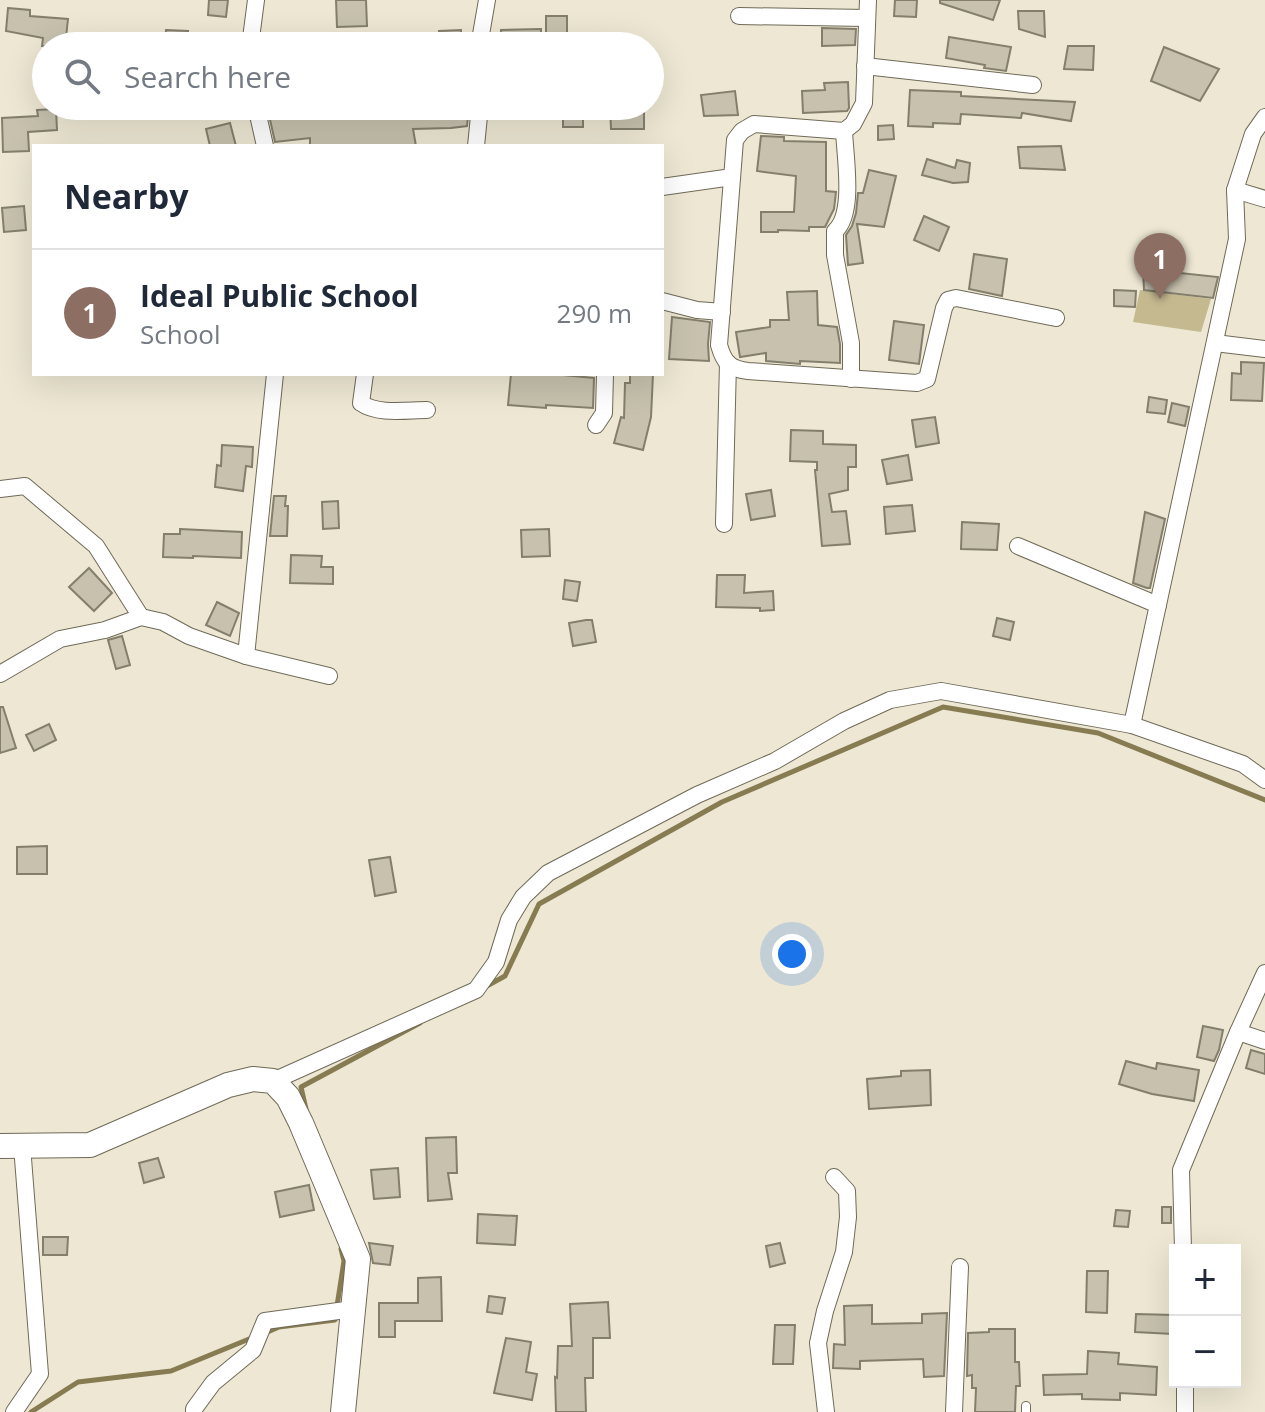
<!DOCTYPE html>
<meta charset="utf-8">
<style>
:root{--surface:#fff;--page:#f2f2f3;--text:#1f2937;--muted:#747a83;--line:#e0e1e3;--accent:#6c2fa5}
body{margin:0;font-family:"Open Sans",sans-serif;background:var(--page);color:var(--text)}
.controls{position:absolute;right:24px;bottom:24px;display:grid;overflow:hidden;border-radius:0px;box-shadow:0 8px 32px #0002}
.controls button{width:72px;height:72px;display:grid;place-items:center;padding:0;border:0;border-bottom:2px solid var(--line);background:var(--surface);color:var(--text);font:40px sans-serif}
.you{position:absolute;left:792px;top:954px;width:28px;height:28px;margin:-20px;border:6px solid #fff;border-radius:50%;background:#1a73e8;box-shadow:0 0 0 12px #1a73e833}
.badge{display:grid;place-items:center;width:52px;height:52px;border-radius:50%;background:var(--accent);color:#fff;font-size:26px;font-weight:700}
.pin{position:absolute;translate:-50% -66px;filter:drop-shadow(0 2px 4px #0008)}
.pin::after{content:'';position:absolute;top:42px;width:28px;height:24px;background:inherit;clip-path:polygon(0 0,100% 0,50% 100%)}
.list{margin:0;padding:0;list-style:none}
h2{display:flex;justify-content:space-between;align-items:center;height:104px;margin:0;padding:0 32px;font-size:34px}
h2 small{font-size:26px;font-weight:400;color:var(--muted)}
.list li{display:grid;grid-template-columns:52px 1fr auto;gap:24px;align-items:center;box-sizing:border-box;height:128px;padding:0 32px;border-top:2px solid var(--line)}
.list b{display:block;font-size:30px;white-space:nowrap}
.list p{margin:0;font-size:26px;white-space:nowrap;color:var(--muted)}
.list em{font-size:26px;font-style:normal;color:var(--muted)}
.icon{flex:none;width:44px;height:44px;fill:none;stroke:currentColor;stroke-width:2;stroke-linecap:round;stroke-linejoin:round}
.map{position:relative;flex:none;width:1265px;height:1412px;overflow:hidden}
.search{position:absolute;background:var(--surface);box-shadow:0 8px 32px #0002;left:32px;top:32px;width:632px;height:88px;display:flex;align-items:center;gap:20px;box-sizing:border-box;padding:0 28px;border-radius:44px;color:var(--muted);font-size:30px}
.panel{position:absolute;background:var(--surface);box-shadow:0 8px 32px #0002;left:32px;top:144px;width:632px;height:232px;border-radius:0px}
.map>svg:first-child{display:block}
</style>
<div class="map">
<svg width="1265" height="1412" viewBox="0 0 1265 1412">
<rect width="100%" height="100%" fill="#ede7d3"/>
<path fill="#c5b98f" d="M1140,290L1211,299L1201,332L1133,322Z"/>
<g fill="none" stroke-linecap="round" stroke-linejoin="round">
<g stroke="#877b51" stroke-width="5">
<path d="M485,987L505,976L539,904L722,802L943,707L1098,733L1265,800"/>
<path d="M306,1109L301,1087L420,1023"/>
<path d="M337,1306L344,1261L341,1249"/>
<path d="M263,1334L279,1327L335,1320L336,1316"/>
<path d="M31,1412L78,1382L171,1371L254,1337"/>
</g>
</g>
<g fill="#c7c1ae" stroke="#847f6d" stroke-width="2">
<path d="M209,0H228L226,17L208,15Z"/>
<path d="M336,0H366L367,26L337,27Z"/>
<path d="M895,0H917L916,17L894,16Z"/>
<path d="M940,0H1000L993,20L940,3Z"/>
<path d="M8,8L30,10V16L68,19L65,46H42L43,38L6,31Z"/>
<path d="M1018,11H1044L1045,37L1019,29Z"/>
<path d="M546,16H567V40L546,41Z"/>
<path d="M822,28L856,29L855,45L822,46Z"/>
<path d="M541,29V46H502L501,30Z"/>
<path d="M166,30L188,31L187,46H165Z"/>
<path d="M461,30V46H439V31Z"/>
<path d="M949,37L1011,47L1006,71L984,68L985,65L946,58Z"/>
<path d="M1068,46H1094L1093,70L1064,69Z"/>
<path d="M1164,47L1219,69L1200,101L1151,81Z"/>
<path d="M848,82L849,108L847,111L803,113L802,91L825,90L824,83Z"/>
<path d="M910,90L961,92V96L1075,102L1071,121L1022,113L1021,118L961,114L960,124L933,123V127L908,126Z"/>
<path d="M735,91L738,115L704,116L701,95Z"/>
<path d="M267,106H293L294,118H349L348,111L392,108V106H469L467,126L451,128L413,129L416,146H310V138L275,142Z"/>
<path d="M610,106H644V129H611Z"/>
<path d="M56,109L57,130L28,132L29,151L3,152L2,118L38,116L37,110Z"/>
<rect x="563" y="110" width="20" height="17"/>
<path d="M230,123L236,146H210L206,129Z"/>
<path d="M893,125L894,139L878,140V126Z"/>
<path d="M761,136L784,137V141L826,142V191L836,192L834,209L825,227H809V231L778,230V232H761V212H794L796,176L757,171Z"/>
<path d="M1061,146L1065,170L1020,168L1018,147Z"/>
<path d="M927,159L955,168L957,160L970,163L968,182L953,183L922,175Z"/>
<path d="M869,170L896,176L884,227L857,224L863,263L848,265L846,235L852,226L856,213L858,193H863Z"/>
<path d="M24,206L26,230L4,232L2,208Z"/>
<path d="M924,216L949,227L939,251L914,240Z"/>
<path d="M974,254L1007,259L1002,296L969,289Z"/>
<path d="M1143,269L1218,277L1213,298L1144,290Z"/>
<path d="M1114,290L1136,291L1135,307L1114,306Z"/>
<path d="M817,291L818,325L837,327L840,344V363L800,361V364L766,361V353L740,357L736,332L770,327V320H789L787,292Z"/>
<path d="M672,317L710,322L708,344L709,361L669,359Z"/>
<path d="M894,321L924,325L919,364L889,360Z"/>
<path d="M1241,362L1264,363L1262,401L1231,400L1232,373L1241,374Z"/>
<path d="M511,374H552L594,378L593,408L546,405V408L508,405Z"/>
<path d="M630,374H653L651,417L643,450L614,443L621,417L624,418L625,383H630Z"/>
<path d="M1149,397L1167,400L1165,414L1147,412Z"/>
<path d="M1172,403L1189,407L1185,426L1168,422Z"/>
<path d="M935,417L939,443L916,447L912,420Z"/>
<path d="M791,430L823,431V444L856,445V467H848V490L829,494L832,512L846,511L850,544L822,546L815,470H817V462L790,461Z"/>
<path d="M222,445L253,447L252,467L246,466L243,491L215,487L217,465L221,466Z"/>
<path d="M908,455L912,480L887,484L882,460Z"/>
<path d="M771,490L775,516L751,520L746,494Z"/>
<path d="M274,496H286L285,506H288L287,536H270Z"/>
<path d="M338,501L339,528L323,529L322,502Z"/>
<path d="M912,505L915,531L886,534L884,507Z"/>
<path d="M1145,512L1165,519L1150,588H1147L1133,583Z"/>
<path d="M962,522L999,524L997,550L961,549Z"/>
<path d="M180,529L242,532L241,558L193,556V558L163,557L164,534H180Z"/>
<path d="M549,529L550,556L522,557L521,530Z"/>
<path d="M291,555L322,556L321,567H333V584L290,583Z"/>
<path d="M89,568L112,593L94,611L69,587Z"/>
<path d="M717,575H745L744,593L773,591L774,610L760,611V608L716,607Z"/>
<path d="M565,580L580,582L577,601L563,599Z"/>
<path d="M217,602L239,613L230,636L206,625Z"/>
<path d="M997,618L1014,622L1010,640L993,636Z"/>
<path d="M586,620H592L596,642L573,646L569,623Z"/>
<path d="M122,636L130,665L116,669L108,640Z"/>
<path d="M0,707H3L16,748L0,753Z"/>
<path d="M49,724L56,740L34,751L26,735Z"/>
<path d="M47,846V874H17V847Z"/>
<path d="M390,857L396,892L375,896L369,860Z"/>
<path d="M1203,1026L1223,1030L1219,1050L1214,1061L1197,1057Z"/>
<path d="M1251,1050L1265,1054V1074L1246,1068Z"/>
<path d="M1126,1061L1156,1069L1157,1063L1199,1070L1194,1101L1152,1094L1119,1084Z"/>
<path d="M930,1070L931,1105L869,1109L867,1079L901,1076V1071Z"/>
<path d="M456,1137L457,1173H448L452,1199L428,1201L426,1138Z"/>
<path d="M158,1158L164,1177L144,1183L139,1163Z"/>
<path d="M398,1168L400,1197L374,1199L371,1170Z"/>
<path d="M309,1185L314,1210L280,1217L275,1192Z"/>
<rect x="1162" y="1207" width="9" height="16"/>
<path d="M1116,1210L1130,1211L1128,1227L1114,1226Z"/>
<path d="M478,1214L517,1216L515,1245L477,1243Z"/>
<path d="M43,1237H68L67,1255H43Z"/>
<path d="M369,1243L393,1246L390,1265L373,1263Z"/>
<path d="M780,1243L785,1263L770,1267L766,1246Z"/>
<path d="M1087,1271H1108L1107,1313L1086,1312Z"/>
<path d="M441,1277L442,1321H395V1337H379V1303H418V1278Z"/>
<path d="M489,1296L505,1298L502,1314L487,1312Z"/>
<path d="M608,1302L610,1338H593V1378H585L586,1412H556L555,1377L557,1378L558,1346H572L570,1304Z"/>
<path d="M872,1305V1324L922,1323V1314L947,1313L944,1376L924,1377L923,1359L860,1361V1369L833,1368L834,1344L845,1345L844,1306Z"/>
<path d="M1136,1314L1174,1315L1173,1334L1135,1332Z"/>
<path d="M775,1325H795L793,1364H773Z"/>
<path d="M989,1329H1015V1362H1019L1020,1386H1016L1015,1412H975L976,1388H972V1375L967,1376L968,1333L989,1332Z"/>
<path d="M506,1338L531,1342L526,1372L537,1374L532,1400L494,1393Z"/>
<path d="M1088,1351L1119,1353L1118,1364L1157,1367L1156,1395L1120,1393V1400L1082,1399V1394L1044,1395L1043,1375L1087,1374Z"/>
</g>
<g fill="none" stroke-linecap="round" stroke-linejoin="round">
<g stroke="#6f6a58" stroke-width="10">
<path id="lane" d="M1026,1412V1406"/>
</g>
<g stroke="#6f6a58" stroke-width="18">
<g id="street">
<path d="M868,0L864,103L853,124L844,131L754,124L742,131L735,140L719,345C724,363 730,369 748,371L917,383L927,379L944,308L948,300L956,298L1056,318"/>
<path d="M739,16L867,18"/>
<path d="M250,46L256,0"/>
<path d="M479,46L487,0"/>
<path d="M865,66L1033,85"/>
<path d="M256,106L265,146"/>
<path d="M844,131C845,156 855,214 835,231V255L851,343V379"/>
<path d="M476,146L480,106"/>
<path d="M662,187L732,177"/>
<path d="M1235,190L1265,199"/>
<path d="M662,301L697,310L722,312"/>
<path d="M1215,343L1265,349"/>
<path d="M365,374L361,403C378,415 407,410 427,410"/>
<path d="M596,425L604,413L605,374"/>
<path d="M0,489L25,486L96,546L141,617"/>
<path d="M724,524L728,363"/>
<path d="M1018,546L1158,605"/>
<path d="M246,656L275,374"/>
<path d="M0,674L60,639L105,630L141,617L163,622L189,636L246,656L329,676"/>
<path d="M1132,725L1237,239L1235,190L1253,134L1265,117"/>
<path d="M1238,1032L1265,1041"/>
<path d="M273,1081L476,990L496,962L509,920L523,897L548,873L697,795L775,761L844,721L890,700L941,691L1132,725L1243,764L1265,780"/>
<path d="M1183,1250L1181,1170L1238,1032L1265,973"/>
<path d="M1185,1382V1412"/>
<path d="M14,1412L40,1374L22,1146"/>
<path d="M194,1412V1409L213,1383L253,1350L265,1321L353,1309"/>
<path d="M826,1412L818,1343L825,1311L844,1252L848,1217L847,1191L834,1177"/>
<path d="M954,1412L960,1267"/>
</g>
</g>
<g stroke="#6f6a58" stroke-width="26">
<path id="secondary" d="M0,1146L90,1145L228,1085L253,1079L273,1081L288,1097L301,1123L358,1259L343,1412"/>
</g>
<use href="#lane" stroke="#fff" stroke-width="8"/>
<use href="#street" stroke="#fff" stroke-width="16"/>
<use href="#secondary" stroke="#fff" stroke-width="24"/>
</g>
</svg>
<div class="controls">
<button>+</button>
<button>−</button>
</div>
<div class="you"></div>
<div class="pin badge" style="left:1160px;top:299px;background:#8d6e63">1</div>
<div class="search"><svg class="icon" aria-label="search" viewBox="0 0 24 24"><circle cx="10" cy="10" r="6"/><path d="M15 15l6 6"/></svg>Search here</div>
<section class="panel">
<h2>Nearby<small></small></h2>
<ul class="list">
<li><span class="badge" style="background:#8d6e63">1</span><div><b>Ideal Public School</b><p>School</p></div><em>290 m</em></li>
</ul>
</section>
</div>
